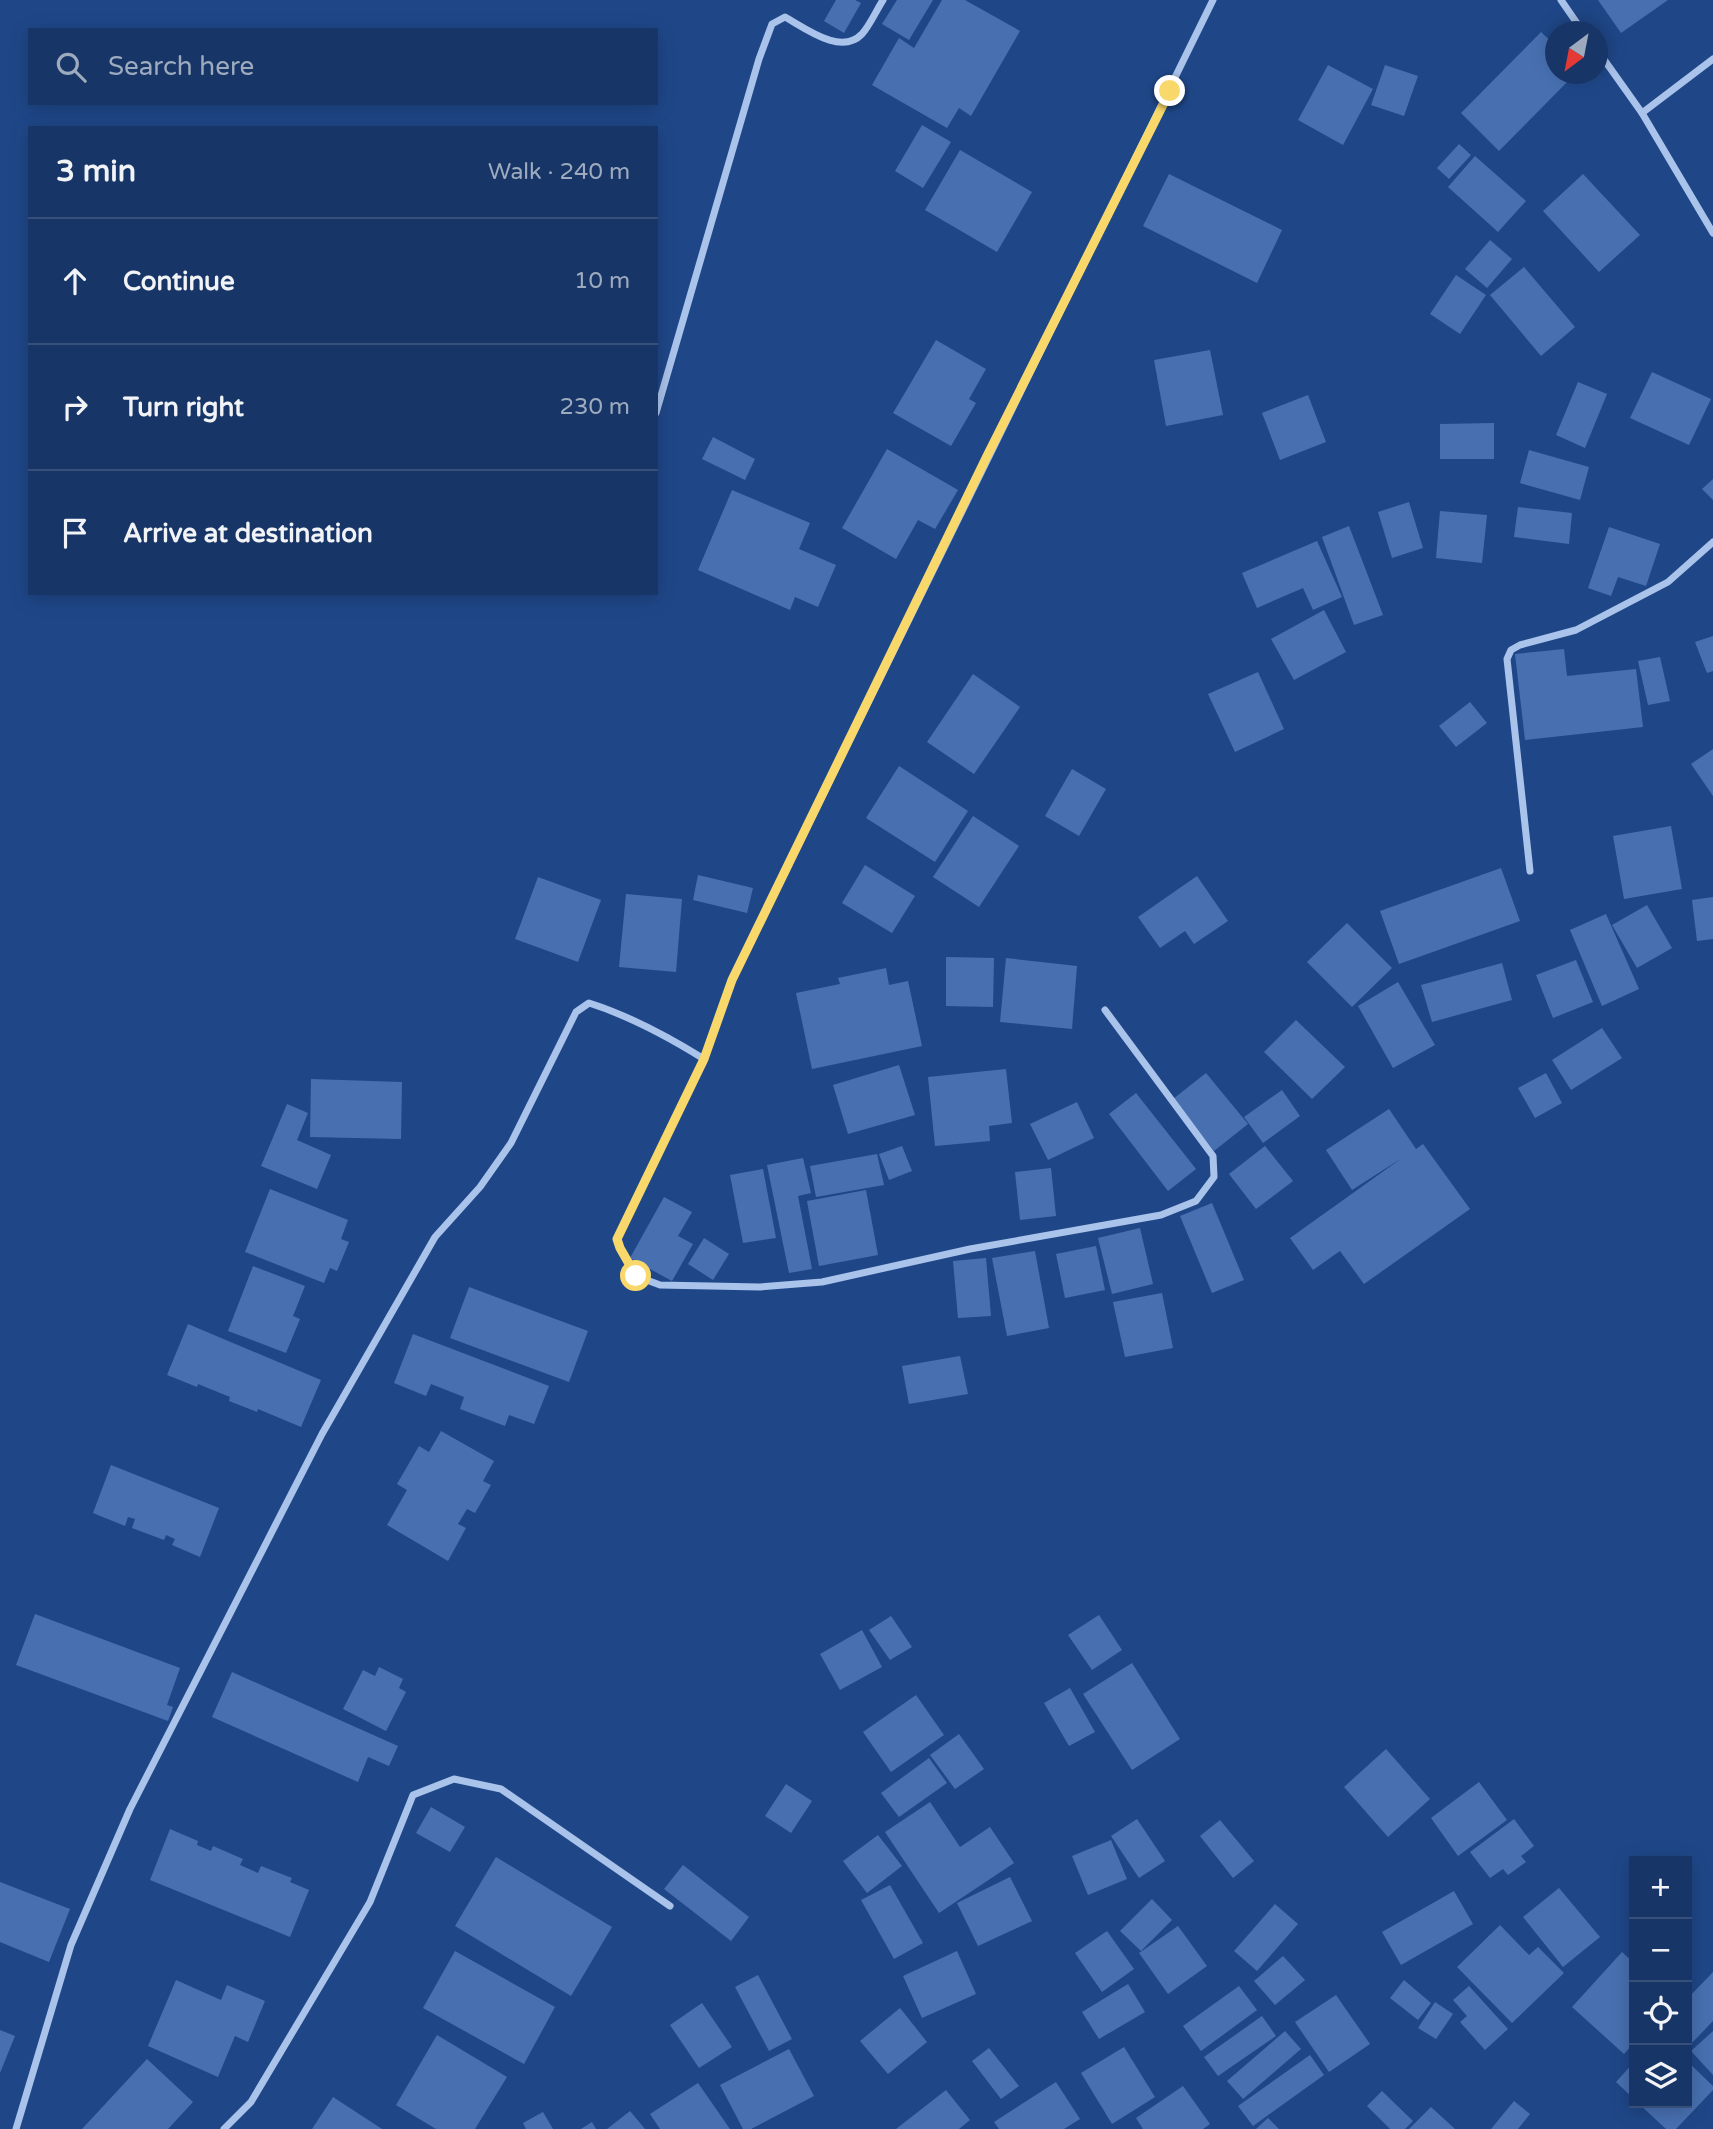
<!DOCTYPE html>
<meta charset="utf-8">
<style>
:root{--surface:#173566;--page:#24406f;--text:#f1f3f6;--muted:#9eabbf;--line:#36507a}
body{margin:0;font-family:"Varela Round",sans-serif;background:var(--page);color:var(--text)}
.controls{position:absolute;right:21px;bottom:21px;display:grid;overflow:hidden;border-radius:0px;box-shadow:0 4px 18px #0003}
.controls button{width:63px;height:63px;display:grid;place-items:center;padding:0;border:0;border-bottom:2px solid var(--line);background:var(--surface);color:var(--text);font:35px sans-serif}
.compass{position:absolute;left:1545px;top:21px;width:63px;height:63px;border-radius:50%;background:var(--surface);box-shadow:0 4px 18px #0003;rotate:212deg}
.stop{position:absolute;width:21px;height:21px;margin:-16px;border:5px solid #f8d86a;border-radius:50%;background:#fff}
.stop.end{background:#f8d86a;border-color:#fff;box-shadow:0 2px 7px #0008}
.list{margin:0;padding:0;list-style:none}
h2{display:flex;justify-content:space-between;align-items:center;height:91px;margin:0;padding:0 28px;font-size:30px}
h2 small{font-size:23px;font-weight:400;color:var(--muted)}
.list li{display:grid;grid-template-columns:46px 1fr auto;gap:21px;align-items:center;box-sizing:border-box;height:126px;padding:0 28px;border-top:2px solid var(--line)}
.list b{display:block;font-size:26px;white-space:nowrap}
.list em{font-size:23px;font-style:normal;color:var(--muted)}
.icon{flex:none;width:38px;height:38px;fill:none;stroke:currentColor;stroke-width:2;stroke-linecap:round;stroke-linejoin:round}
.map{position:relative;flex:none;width:1713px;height:2129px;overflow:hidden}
.search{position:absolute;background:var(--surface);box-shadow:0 4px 18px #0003;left:28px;top:28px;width:630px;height:77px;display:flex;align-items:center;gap:18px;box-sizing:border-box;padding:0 24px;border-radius:0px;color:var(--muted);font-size:26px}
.panel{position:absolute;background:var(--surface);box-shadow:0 4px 18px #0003;left:28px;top:126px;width:630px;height:469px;border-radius:0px}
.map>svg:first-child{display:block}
</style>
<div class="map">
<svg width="1713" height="2129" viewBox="0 0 1713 2129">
<rect width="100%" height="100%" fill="#1f4788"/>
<g fill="#4870b1">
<path d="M836,0H855L861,3L844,33L824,21Z"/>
<path d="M897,0H933L909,40L882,24Z"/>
<path d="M942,0H965L1020,31L971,116L959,108L947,128L872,85L899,38L914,48Z"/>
<path d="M1598,0H1668L1621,33Z"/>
<path d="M1541,32L1556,46V74H1575L1499,151L1461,113Z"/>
<path d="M1328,65L1373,89L1343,145L1298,120Z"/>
<path d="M1385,65L1418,76L1404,116L1371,105Z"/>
<path d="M922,125L951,142L923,188L895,171Z"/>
<path d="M1459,144L1471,155L1449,179L1437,168Z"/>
<path d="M960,150L1032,192L997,252L925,210Z"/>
<path d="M1475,156L1526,201L1498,232L1448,187Z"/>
<path d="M1169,174L1282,230L1257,283L1143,226Z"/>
<path d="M1583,174L1640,235L1599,272L1543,211Z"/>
<path d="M1490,240L1512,259L1487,288L1465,269Z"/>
<path d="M1524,267L1575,327L1541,356L1490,295Z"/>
<path d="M1456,275L1486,295L1460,334L1430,314Z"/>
<path d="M936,340L986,369L969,399L976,403L951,446L893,413Z"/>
<path d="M1210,350L1223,415L1166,426L1154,360Z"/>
<path d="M1652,372L1711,399L1689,445L1630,418Z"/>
<path d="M1578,382L1607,394L1585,448L1556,435Z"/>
<path d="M1308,395L1326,442L1280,460L1262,413Z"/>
<path d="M1494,423V459H1440V424Z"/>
<path d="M713,437L755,459L745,480L702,459Z"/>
<path d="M887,449L958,490L935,529L918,520L896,559L842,528Z"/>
<path d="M1529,450L1589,467L1580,500L1520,483Z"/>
<path d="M1713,479V500L1702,489Z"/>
<path d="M732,490L810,523L799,549L836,565L818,607L795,597L790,610L698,570Z"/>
<path d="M1409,502L1423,548L1392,558L1378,512Z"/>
<path d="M1518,507L1572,513L1569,544L1514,537Z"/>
<path d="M1440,511L1487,515L1482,563L1436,558Z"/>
<path d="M1349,526L1383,615L1354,625L1322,537Z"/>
<path d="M1609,527L1660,544L1646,586L1618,577L1611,596L1588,588Z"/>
<path d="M1317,541L1342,597L1313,610L1303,588L1257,608L1242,573Z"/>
<path d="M1324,610L1346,652L1294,680L1271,639Z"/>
<path d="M1713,636V671L1707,673L1695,642Z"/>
<path d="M1564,649L1567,676L1636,669L1643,727L1525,740L1515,654Z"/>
<path d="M1660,657L1670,701L1648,705L1638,661Z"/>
<path d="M1258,672L1284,729L1235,752L1208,694Z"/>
<path d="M973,674L1020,707L974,774L927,742Z"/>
<path d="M1470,702L1487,723L1456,747L1439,726Z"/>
<path d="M1713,749V796L1691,764Z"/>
<path d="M899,766L968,811L935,862L866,818Z"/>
<path d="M1072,769L1106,789L1079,836L1045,816Z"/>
<path d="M973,816L1019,846L979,907L933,877Z"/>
<path d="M1671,826L1682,889L1624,899L1613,836Z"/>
<path d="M865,865L915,896L892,933L842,903Z"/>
<path d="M1501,868L1520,921L1399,964L1380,911Z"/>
<path d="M698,875L753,888L747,913L693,900Z"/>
<path d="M1197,876L1228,921L1194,944L1185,931L1160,948L1138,917Z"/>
<path d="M538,877L601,900L578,962L515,939Z"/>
<path d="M626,894L682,899L676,972L619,967Z"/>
<path d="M1713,897V939L1697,941L1692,900Z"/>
<path d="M1647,905L1672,948L1637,968L1612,925Z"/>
<path d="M1606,914L1639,989L1602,1006L1570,930Z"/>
<path d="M1347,923L1392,968L1352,1007L1307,962Z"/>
<path d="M946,957L994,958L993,1007L946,1006Z"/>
<path d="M1006,958L1077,966L1072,1029L1000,1022Z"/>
<path d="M1576,960L1593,1002L1553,1018L1536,975Z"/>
<path d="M1502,963L1512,1000L1432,1022L1421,985Z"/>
<path d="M886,968L889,985L908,981L922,1046L812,1069L796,993L840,984L838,978Z"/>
<path d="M1398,982L1435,1045L1393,1068L1358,1006Z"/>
<path d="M1296,1020L1345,1067L1312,1099L1264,1052Z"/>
<path d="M1602,1028L1622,1058L1571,1090L1552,1060Z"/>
<path d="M899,1065L915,1115L848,1134L833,1085Z"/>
<path d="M1006,1069L1012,1123L989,1126L990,1141L935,1146L928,1077Z"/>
<path d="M1206,1073L1248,1124L1214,1151L1173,1099Z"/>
<path d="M1546,1073L1562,1103L1535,1118L1518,1088Z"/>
<path d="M311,1079L402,1082L401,1139L310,1137Z"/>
<path d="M1282,1090L1300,1116L1263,1143L1244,1117Z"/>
<path d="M1136,1093L1196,1169L1168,1191L1109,1114Z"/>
<path d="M1077,1102L1094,1138L1048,1160L1030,1124Z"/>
<path d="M287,1104L308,1113L297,1140L331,1155L317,1189L261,1166Z"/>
<path d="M1389,1109L1416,1149L1423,1144L1470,1209L1364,1284L1340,1251L1313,1270L1290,1238L1402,1158L1352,1190L1326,1150Z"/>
<path d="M902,1146L912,1171L889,1180L879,1154Z"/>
<path d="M1265,1146L1293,1181L1256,1209L1229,1174Z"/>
<path d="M877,1154L884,1185L816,1197L810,1166Z"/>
<path d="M803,1158L811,1193L798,1196L812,1269L789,1273L767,1165Z"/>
<path d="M1051,1168L1056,1216L1020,1220L1015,1172Z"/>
<path d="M763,1169L776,1238L743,1243L730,1175Z"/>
<path d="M270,1189L348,1220L341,1239L349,1242L337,1271L330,1268L324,1283L245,1252Z"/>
<path d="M866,1190L878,1255L819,1266L807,1201Z"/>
<path d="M664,1197L692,1212L678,1236L693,1244L672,1281L630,1258Z"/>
<path d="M1212,1203L1244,1280L1212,1293L1180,1216Z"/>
<path d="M1140,1228L1153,1284L1112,1294L1098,1238Z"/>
<path d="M704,1238L729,1254L713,1280L688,1264Z"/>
<path d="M1096,1246L1105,1290L1065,1298L1056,1254Z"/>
<path d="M1035,1251L1049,1328L1007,1336L992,1258Z"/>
<path d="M986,1258L991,1316L958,1318L953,1261Z"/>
<path d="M253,1266L305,1286L293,1316L300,1319L286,1353L228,1331Z"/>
<path d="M469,1287L588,1331L569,1382L450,1338Z"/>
<path d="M1162,1293L1173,1348L1125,1357L1113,1302Z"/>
<path d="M188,1324L321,1380L301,1427L258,1409L257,1412L229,1401L230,1397L198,1384L197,1387L167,1375Z"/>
<path d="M413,1334L549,1386L534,1424L509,1415L505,1426L460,1409L464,1397L431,1384L426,1396L394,1383Z"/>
<path d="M960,1356L968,1394L909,1404L902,1366Z"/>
<path d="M441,1431L494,1461L483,1481L491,1485L475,1513L467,1509L458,1524L466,1528L448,1561L387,1525L407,1490L397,1484L419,1446L429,1452Z"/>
<path d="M111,1465L219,1508L200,1557L172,1545L175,1539L166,1535L164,1540L132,1528L135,1519L128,1517L125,1526L93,1513Z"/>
<path d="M35,1614L180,1668L167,1705L173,1707L168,1721L16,1665Z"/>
<path d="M1099,1615L1122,1650L1092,1670L1068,1635Z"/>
<path d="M891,1616L912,1647L890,1660L869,1630Z"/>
<path d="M862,1630L882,1667L840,1690L820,1654Z"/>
<path d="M1132,1663L1180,1739L1132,1770L1083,1694Z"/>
<path d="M379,1667L403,1679L399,1688L406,1692L386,1731L343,1709L363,1670L375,1676Z"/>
<path d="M232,1672L398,1746L389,1766L368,1757L358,1782L212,1717Z"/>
<path d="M1070,1688L1095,1732L1069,1746L1044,1703Z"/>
<path d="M916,1695L944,1735L891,1772L863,1732Z"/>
<path d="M959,1734L984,1769L955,1789L930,1755Z"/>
<path d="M1386,1749L1430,1799L1388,1837L1344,1787Z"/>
<path d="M929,1758L947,1783L899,1817L881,1793Z"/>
<path d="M1479,1782L1507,1820L1458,1856L1431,1818Z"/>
<path d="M786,1784L812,1801L791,1833L765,1816Z"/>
<path d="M930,1802L960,1847L990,1827L1014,1863L939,1913L885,1832Z"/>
<path d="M431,1807L465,1827L450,1852L416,1833Z"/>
<path d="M1137,1819L1165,1861L1139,1878L1111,1836Z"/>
<path d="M1514,1819L1534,1846L1521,1856L1526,1862L1508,1875L1503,1869L1490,1878L1470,1852Z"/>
<path d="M1220,1820L1254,1861L1233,1878L1200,1836Z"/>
<path d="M170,1829L198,1841L197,1845L211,1851L213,1846L243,1859L240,1865L258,1873L261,1866L292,1878L290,1882L309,1890L290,1937L150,1880Z"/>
<path d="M878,1835L902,1866L867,1893L843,1861Z"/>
<path d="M1111,1840L1127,1879L1088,1895L1072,1856Z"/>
<path d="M496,1857L612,1927L571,1996L455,1926Z"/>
<path d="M683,1865L749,1917L731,1941L664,1889Z"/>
<path d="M1010,1877L1032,1921L978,1946L957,1903Z"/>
<path d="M0,1882L70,1909L49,1962L0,1942Z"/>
<path d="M890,1885L923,1943L894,1959L861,1900Z"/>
<path d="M1559,1888L1600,1937L1563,1967L1523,1917Z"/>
<path d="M1454,1891L1473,1924L1401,1965L1382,1932Z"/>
<path d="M1152,1899L1172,1920L1141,1951L1120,1931Z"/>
<path d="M1275,1904L1298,1924L1257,1971L1234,1951Z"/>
<path d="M1500,1925L1529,1955L1538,1947L1564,1973L1512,2023L1457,1967Z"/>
<path d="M1178,1926L1207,1966L1168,1994L1139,1953Z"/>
<path d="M1107,1931L1134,1969L1102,1992L1075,1953Z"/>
<path d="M455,1951L555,2007L524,2064L423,2008Z"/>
<path d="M957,1951L976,1994L922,2018L903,1976Z"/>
<path d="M1622,1952L1634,1963V2043L1624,2054L1572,2007Z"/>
<path d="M1283,1956L1305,1980L1275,2005L1254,1981Z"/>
<path d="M1713,1972V2021L1688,2047L1687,1999Z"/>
<path d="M758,1975L792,2039L769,2051L735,1987Z"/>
<path d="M176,1980L221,2000L227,1985L265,2001L248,2042L235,2036L218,2077L148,2046Z"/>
<path d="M1404,1980L1431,2003L1418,2020L1390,1998Z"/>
<path d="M1128,1984L1145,2012L1099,2039L1082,2012Z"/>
<path d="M1239,1986L1257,2010L1201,2051L1183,2026Z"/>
<path d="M1469,1986L1508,2029L1485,2050L1460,2022L1467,2016L1453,2000Z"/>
<path d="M1336,1995L1370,2044L1329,2072L1295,2022Z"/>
<path d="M1435,2002L1453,2014L1436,2039L1418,2028Z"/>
<path d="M702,2003L732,2047L699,2068L670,2025Z"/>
<path d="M900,2008L927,2042L888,2074L860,2041Z"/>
<path d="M1262,2016L1276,2036L1218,2076L1204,2057Z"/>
<path d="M0,2030L15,2036L0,2073Z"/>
<path d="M1285,2031L1301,2049L1243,2099L1227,2081Z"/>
<path d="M1713,2031V2075L1691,2051Z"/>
<path d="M437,2035L507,2077L475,2129H436L396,2105Z"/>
<path d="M1124,2047L1155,2097L1112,2124L1081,2073Z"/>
<path d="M989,2048L1019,2086L1001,2099L972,2061Z"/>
<path d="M789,2049L814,2096L751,2129H743L720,2085Z"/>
<path d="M1310,2055L1324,2075L1253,2126L1238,2106Z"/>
<path d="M147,2059L193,2102L168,2129H82Z"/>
<path d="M1687,2061L1713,2086V2090L1676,2129H1666L1638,2103H1687Z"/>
<path d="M1634,2062V2099L1616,2082Z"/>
<path d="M1056,2082L1080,2119L1064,2129H999L994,2122Z"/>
<path d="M698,2083L730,2129H660L650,2114Z"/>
<path d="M1183,2086L1210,2124L1203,2129H1143L1136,2118Z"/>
<path d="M946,2090L970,2120L959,2129H896Z"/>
<path d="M1382,2091L1413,2121L1405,2129H1390L1367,2106Z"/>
<path d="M333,2097L382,2129H312Z"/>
<path d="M1514,2101L1530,2114L1518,2129H1491Z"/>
<path d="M1431,2107L1455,2129H1409Z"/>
<path d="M630,2111L645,2129H607Z"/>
<path d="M543,2112L553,2129H526L523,2123Z"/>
<path d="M1268,2118L1279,2129H1256Z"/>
<path d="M592,2122L596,2129H581Z"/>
</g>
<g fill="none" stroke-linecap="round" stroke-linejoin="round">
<g stroke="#aac3eb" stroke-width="7">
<path d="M1561,0L1583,32"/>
<path d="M1598,51L1642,113L1713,233"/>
<path d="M1642,113L1713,59"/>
<path d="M656,413L759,59L772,24L785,17C805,28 841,56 862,34C870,25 876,11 883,0"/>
<path d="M1530,871L1507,659L1511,650L1520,645L1576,630L1668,582L1713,542"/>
<path d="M1105,1010L1213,1156L1214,1177L1196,1201L1161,1215L970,1249L822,1282L760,1287L660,1285L636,1276L620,1248L617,1239L704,1059L732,980L1213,0"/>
<path d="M16,2129L71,1945L130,1809L322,1434L435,1237L480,1187L511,1143L576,1012L589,1003C630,1016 667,1036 704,1059"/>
<path d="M224,2129L251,2102L370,1902L413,1795L454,1779L501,1789L670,1906"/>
</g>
</g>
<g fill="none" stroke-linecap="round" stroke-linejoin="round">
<path stroke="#f8d86a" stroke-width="9" d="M636,1276L620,1248L617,1239L704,1059L732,980L987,456L1170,91"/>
</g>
</svg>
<div class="controls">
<button>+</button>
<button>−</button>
<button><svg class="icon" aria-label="locate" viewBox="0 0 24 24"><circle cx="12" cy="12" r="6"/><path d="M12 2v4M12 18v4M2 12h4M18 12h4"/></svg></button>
<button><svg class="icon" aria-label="layers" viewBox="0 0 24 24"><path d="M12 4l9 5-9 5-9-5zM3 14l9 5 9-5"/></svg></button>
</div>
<svg class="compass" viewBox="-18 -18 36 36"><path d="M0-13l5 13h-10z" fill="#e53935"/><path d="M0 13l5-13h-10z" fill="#9eabbf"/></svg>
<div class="stop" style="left:636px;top:1276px"></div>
<div class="stop end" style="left:1170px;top:91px"></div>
<div class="search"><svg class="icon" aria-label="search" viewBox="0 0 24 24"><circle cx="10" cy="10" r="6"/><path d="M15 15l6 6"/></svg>Search here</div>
<section class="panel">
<h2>3 min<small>Walk · 240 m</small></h2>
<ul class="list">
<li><svg class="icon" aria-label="ahead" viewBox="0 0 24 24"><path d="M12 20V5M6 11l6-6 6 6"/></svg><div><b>Continue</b></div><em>10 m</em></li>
<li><svg class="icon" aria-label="right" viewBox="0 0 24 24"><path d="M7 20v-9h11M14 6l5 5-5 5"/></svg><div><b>Turn right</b></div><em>230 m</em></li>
<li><svg class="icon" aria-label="arrive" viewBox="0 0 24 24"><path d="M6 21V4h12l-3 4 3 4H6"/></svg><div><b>Arrive at destination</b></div></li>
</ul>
</section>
</div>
